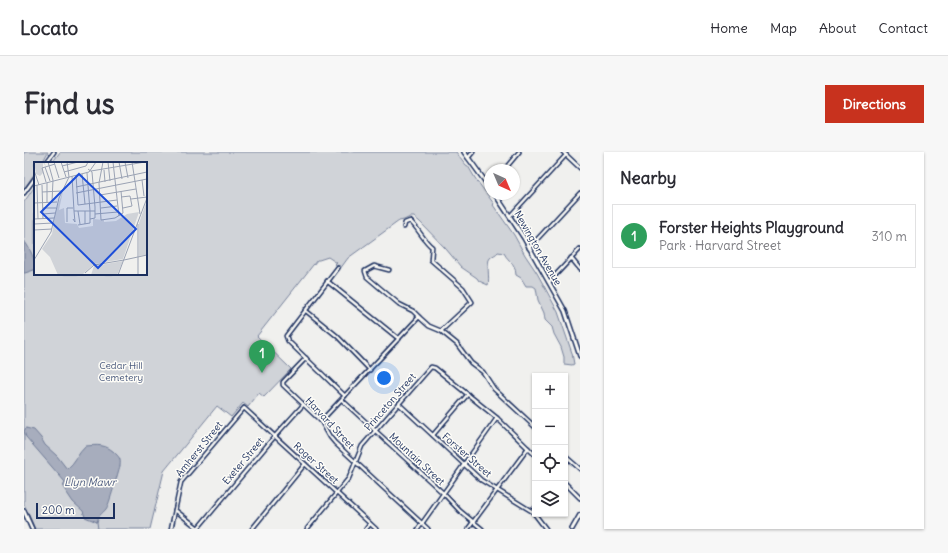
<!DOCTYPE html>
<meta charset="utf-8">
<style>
:root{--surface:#fff;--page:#f7f7f7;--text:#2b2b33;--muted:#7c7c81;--line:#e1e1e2;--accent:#c8321e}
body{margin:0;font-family:Delius,sans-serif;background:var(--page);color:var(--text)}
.controls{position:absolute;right:12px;bottom:12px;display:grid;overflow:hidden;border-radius:0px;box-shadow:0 1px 3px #0004}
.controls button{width:36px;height:36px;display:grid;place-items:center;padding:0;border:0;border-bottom:1px solid var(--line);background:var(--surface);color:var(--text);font:20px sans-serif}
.compass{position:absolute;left:460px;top:12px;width:36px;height:36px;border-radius:50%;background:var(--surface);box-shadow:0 1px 3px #0004;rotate:136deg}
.scale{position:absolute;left:12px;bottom:10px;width:79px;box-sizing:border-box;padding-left:4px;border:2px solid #1b2f5e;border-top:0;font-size:11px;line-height:14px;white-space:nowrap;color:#1b2f5e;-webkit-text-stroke:3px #fdfcf7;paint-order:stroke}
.you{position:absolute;left:360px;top:226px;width:14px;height:14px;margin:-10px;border:3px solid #fff;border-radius:50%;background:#1a73e8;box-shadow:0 0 0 6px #1a73e833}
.badge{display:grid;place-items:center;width:26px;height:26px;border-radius:50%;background:var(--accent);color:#fff;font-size:13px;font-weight:700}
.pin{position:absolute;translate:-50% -33px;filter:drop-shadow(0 1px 2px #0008)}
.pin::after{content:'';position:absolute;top:21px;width:14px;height:12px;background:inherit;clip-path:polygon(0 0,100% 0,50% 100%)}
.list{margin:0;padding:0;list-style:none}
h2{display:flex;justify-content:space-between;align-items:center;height:52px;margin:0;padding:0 16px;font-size:17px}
h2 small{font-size:13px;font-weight:400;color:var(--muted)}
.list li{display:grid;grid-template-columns:26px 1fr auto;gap:12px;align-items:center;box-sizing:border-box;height:64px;margin:0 8px 8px;padding:0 8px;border:1px solid var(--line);border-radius:0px}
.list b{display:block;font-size:15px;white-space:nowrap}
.list p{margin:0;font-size:13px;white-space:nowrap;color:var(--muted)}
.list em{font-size:13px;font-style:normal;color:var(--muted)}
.icon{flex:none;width:22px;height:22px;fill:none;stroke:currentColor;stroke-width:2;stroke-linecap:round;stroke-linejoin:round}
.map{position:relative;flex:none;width:556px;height:377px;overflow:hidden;border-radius:0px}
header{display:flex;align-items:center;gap:24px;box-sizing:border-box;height:56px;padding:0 20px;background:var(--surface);border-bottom:1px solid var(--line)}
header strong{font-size:19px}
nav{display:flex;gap:22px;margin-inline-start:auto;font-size:14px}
.intro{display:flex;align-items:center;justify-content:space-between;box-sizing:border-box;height:96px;padding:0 24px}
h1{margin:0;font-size:28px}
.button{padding:10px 18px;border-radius:0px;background:var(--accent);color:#fff;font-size:14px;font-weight:700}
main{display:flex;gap:24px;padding:0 24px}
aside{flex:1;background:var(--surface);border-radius:0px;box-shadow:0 1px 3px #0004}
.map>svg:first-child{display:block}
</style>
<header>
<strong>Locato</strong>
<nav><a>Home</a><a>Map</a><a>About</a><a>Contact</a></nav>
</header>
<div class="intro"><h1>Find us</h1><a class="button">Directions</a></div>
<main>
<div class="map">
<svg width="556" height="377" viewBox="0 0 556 377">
<rect width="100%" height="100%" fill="#f0f0ee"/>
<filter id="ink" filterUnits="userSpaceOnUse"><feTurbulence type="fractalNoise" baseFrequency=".025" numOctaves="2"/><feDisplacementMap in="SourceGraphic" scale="8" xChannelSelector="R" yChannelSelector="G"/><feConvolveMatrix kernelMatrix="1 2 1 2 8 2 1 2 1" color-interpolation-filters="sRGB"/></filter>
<g filter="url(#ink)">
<g fill="#d0d3d8" stroke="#76819b">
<path d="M0,0H24L18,11H11V21L0,37Z"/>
<path d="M36,0H432L442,13L444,14L451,26L470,52L469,53L490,83L501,103L513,121L534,160L548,201L550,212L548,213L540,212V205L537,195L530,182L528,175L521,168L520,161L514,148L512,136L509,134H502L497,126L492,123C491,109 485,111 480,101L474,100C472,103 469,103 466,106C462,110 466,127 464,133L455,129L453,126L437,115L422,97L396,70L390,65H386L380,68L375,69L324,106L316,117L311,113L313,111L304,105L295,108H293L233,184L267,217L240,245L235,241L224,255L219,251L207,265L193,254L140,319L126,377H11L0,352V50L11,34V122H122V11H28Z"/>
</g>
<g fill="#a7adbd" stroke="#6f7b97">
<path d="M0,88C6,98 12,106 10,118L1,121H0Z"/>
<path d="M2,276L10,278L17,286L21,293L33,304L43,317C51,311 54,301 62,294C73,293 81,292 90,300C95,305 97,306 96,314C94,320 85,354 82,357C77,363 75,362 73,370L61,365L59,359L49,350L39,335L41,330L2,285L0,279Z"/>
</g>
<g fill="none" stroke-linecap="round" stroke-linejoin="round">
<path stroke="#6f7b97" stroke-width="1" d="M73,370L74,377"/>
<g stroke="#1b2f5e" stroke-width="5.5">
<g id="minor">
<path d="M539,0L556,16"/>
<path d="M444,6L449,0"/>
<path d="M22,11L30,0"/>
<path d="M480,18L495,0"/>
<path d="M0,41L11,26"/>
<path d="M486,64L542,3"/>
<path d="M380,75L381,71L386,69C395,77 399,88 408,95L407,108L439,136L448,150L417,179"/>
<path d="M505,96L556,41"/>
<path d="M547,106L556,117"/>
<path d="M314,116L262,184L264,189L321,244"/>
<path d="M365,118L350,114L341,119L343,125L375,152L389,159L395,165"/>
<path d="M303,129L375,187"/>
<path d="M525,130L556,97"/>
<path d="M281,158L313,184L346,218"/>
<path d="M282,206L259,230V233L297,269L306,285L311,291L404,377"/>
<path d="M318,248L419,341L436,359L458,377"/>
<path d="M375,252L457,328L509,360L522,377"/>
<path d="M297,269L395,165L405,174L417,179L433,192L447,211L459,220L470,237L511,275"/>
<path d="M409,283L444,242"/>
<path d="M541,304L556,317"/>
<path d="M541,331L556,346"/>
<path d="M151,358L174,376"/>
<path d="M509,360L511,356"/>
<path d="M174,376L251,284L279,253"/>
<path d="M147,377L157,330L220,256L352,377"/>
<path d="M228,377L281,312"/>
<path d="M283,377L325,326L338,294L407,215L411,216L473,266L511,303"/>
<path d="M342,377L346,372"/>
<path d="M394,377L473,266"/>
<path d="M444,377L504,296"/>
</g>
</g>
<g stroke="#1b2f5e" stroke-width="6">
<g id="secondary">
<path d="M440,0L466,36"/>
<path d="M471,42L500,86L541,159L556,204"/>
<path d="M0,359L8,377"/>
<path d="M548,377L556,363"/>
</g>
</g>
<use href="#minor" stroke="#fdfcf7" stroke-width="2.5"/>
<use href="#secondary" stroke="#fdfcf7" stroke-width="3"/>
</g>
</g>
<g text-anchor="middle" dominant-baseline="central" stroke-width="3" stroke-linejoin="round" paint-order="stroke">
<g font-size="10" fill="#1b2f5e" stroke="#fdfcf7">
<text transform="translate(514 96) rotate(60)">Newington Avenue</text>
<text transform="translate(366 250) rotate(-49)">Princeton Street</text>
<text transform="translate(306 271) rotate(47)">Harvard Street</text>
<text transform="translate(175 297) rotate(-51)">Amherst Street</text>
<text transform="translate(443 303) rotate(41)">Forster Street</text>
<text transform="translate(393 307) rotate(43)">Mountain Street</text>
<text transform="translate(219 309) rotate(-50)">Exeter Street</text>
<text transform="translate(292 311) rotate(42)">Roger Street</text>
</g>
<g font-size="10" fill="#48587c" stroke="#fdfcf7">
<text x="97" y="213">Cedar Hill<tspan x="97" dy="12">Cemetery</tspan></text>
</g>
<g font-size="11" font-style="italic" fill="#4c5b7f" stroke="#fdfcf7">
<text x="66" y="330">Llyn Mawr</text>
</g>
</g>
<g transform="translate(10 10)">
<rect width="113" height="113" fill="#f0f0ee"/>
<path d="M0,0H10L12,4L9,1V11L6,14L2,12ZM29,29L25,48L30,46L31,61L43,62L45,66L59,64V57L70,58V60L82,59L93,52L105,50L89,97L60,102L49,112L24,113L16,95L8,87L18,72L22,48ZM113,38V93L105,94V61ZM89,99L83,113H57L60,104Z" fill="#d0d3d8"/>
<path fill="none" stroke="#9ba3b4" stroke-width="1" d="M14,0L19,18L18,40M20,0L25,16M27,0L32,15M33,0L35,15M69,0L65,21L67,58L81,56L89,51L87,29M74,0L76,19M79,0L85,54M85,0L88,17M91,0L94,16M98,0L106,52M28,4L44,0M11,5L16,19M54,7L58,10L61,45V56L56,57M0,8L5,23M70,8L71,20M57,9L111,0M30,10L52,4L54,0M53,11L56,49M48,12L51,42M42,13L44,43L83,38M38,14L40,49H61M108,18L110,34M12,20L8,6L21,2M3,23L4,57M8,23L9,57M0,24L55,10L62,0M42,25L113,10M8,30L28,29M42,31L113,17M66,33L102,27M87,35L96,34L98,44L89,46M97,37L113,35M13,40V21M0,41L23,40M9,46H22M67,46L83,44M44,49L46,62M51,49V62M9,52L21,51M61,52L84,50M0,57L20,56M39,57L41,60L40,49M33,60V46H39M0,62L19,61M44,63L56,61V49M0,68L18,67M0,98L17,70L25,36L35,15M90,98L113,93M51,111L60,103L90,98M84,113L113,36M104,113V62"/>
<path fill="#1d4ed8" fill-opacity="0.15" stroke="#1d4ed8" stroke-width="2" d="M45,12L102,67L64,106L7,50Z"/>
<rect width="113" height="113" fill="none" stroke="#1b2f5e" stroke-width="2"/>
</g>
</svg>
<div class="controls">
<button>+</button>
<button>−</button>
<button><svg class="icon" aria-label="locate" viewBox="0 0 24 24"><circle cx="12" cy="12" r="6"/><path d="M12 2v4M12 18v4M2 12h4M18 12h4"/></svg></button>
<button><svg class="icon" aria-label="layers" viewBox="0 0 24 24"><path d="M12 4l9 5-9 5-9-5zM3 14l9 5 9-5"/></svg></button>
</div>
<svg class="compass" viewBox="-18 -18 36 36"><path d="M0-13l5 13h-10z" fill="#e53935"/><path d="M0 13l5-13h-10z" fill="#7c7c81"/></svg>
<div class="scale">200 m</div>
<div class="you"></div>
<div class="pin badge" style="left:238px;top:221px;background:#2e9e5b">1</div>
</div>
<aside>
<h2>Nearby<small></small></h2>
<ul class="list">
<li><span class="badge" style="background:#2e9e5b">1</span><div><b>Forster Heights Playground</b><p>Park · Harvard Street</p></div><em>310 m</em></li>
</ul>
</aside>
</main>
